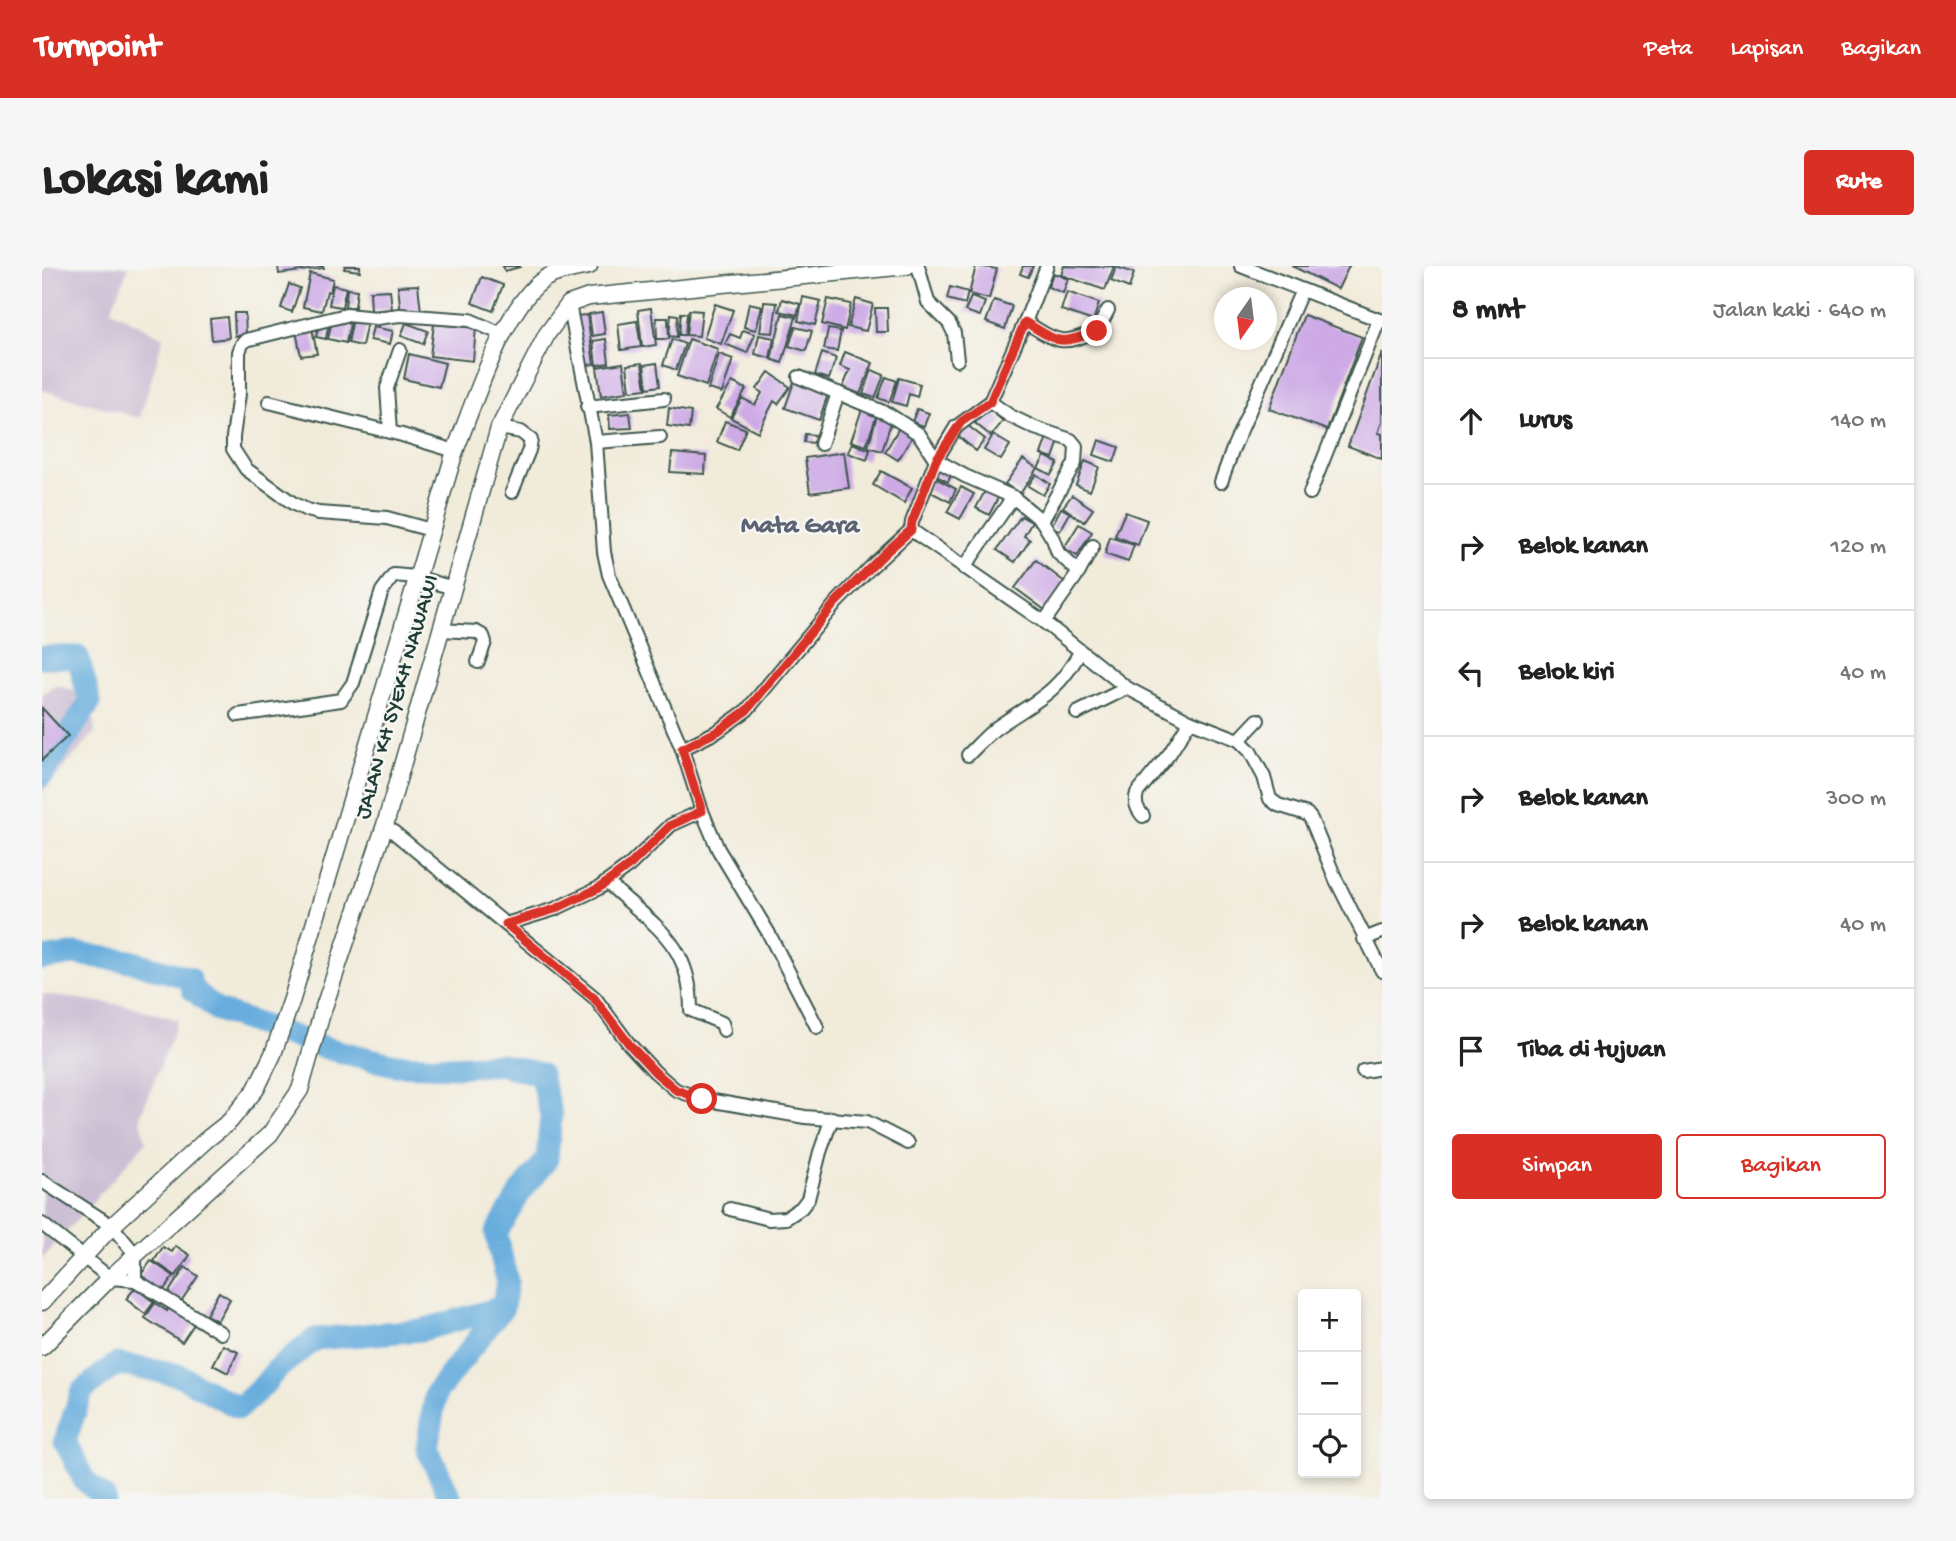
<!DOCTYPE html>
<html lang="id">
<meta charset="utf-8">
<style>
:root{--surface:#fff;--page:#f6f6f6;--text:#222;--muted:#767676;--line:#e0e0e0;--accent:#d93025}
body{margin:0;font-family:"Gochi Hand",sans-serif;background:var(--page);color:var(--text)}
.controls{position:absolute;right:21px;bottom:21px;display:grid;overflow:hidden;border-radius:7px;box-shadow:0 4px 10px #0003}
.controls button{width:63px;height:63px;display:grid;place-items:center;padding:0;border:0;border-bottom:2px solid var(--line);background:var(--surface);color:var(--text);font:35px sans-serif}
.compass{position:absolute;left:1172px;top:21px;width:63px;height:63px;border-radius:50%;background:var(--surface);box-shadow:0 4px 10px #0003;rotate:194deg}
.stop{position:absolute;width:21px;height:21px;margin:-16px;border:5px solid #d93025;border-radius:50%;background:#fff}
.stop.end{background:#d93025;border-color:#fff;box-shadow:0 2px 7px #0008}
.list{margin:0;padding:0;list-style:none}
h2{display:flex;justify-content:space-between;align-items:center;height:91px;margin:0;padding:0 28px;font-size:30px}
h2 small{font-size:23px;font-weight:400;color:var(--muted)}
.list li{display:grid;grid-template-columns:46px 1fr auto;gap:21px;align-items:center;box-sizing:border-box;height:126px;padding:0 28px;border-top:2px solid var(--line)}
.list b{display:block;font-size:26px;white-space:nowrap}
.list em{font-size:23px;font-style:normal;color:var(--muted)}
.actions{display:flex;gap:14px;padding:21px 28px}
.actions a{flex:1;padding:16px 0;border:2px solid var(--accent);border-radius:7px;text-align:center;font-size:24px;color:var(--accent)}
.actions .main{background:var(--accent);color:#fff}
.icon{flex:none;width:38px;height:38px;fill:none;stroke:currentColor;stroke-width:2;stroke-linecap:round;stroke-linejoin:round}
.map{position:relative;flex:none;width:1340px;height:1233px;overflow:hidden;border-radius:7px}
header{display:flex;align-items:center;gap:42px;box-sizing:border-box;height:98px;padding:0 35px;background:var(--accent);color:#fff}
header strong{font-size:33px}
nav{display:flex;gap:38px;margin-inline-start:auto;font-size:24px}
.intro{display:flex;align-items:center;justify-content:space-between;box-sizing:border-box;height:168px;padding:0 42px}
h1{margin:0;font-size:49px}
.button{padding:18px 32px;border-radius:7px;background:var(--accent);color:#fff;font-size:24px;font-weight:700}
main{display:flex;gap:42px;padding:0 42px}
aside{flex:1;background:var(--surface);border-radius:7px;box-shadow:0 4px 10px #0003}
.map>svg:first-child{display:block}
</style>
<header>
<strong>Turnpoint</strong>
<nav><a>Peta</a><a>Lapisan</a><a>Bagikan</a></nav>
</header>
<div class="intro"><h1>Lokasi kami</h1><a class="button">Rute</a></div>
<main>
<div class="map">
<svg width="1340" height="1233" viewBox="0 0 1340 1233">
<rect width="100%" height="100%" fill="#f6f6f2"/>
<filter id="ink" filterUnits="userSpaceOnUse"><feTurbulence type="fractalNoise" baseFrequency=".0143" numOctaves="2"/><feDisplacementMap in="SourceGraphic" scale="14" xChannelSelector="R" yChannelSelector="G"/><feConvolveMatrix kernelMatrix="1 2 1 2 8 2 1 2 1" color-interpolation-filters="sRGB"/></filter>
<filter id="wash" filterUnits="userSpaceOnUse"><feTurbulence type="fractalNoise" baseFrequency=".00686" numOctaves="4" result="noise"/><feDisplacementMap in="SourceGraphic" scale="28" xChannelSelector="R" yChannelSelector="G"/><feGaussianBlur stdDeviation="1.57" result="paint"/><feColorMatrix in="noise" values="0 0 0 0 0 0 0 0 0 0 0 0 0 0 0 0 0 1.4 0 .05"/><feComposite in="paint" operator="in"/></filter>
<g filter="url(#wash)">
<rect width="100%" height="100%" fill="#f1ebda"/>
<g fill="#ccbfd4">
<path d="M0,0H87L69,44L121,72L98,152L0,124Z"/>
<path d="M15,419L49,431L53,466L0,527V429Z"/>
<path d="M0,728L88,740L136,754L98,851L104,876L0,993Z"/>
</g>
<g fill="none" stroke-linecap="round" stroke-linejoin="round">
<g stroke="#67addd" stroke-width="23">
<path d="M0,391H36L48,436L0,509"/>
<path d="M0,693L33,688L88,695L147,712L151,724L175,744L287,783L353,799L412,801L458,798L498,808L509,849L505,893L478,927L454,967L465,1015L461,1041L380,1064L273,1073L234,1104L220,1121L197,1142L137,1109L74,1098L40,1125L23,1175L42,1214L63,1233"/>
<path d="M409,1233L385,1182L394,1127L461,1041"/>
</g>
</g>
<g id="blocks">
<g fill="#cdaae6">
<path d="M236,0H281L282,2L237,8Z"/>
<path d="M303,0H318V5L302,3Z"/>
<path d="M461,0H478V1L463,5Z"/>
<path d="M934,0L955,3L947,33L927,28Z"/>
<path d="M981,0H991L986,11L978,8Z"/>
<path d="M1022,0L1051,1L1072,0L1063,24L1019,9Z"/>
<path d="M1250,0H1307L1296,23Z"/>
<path d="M1074,1L1092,7L1087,22L1069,15Z"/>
<path d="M268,7L291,13L288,26L285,25L280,45L261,41Z"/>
<path d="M1011,7L1026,13L1021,27L1006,21Z"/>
<path d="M440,11L461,19L451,45L430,37Z"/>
<path d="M247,18L258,22L250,46L239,42Z"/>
<path d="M291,19L304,22L300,41L287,39Z"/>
<path d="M376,19L379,46L359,48L356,20Z"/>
<path d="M908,21L926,26L923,38L905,33Z"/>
<path d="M305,23L315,24L313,41H303Z"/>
<path d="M348,24L350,43L329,45L328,25Z"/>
<path d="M1025,26L1057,37L1051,55L1019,44Z"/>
<path d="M761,31L779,35L773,59L756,55Z"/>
<path d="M929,31L943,36L938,50L923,45Z"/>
<path d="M740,33L758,38L755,49L737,45Z"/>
<path d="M786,33L809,38L803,64L780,58Z"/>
<path d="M814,33L831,38L824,65L806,61Z"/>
<path d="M952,34L970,40L963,63L944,56Z"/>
<path d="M722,36L735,37L731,67L718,66Z"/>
<path d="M707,37L720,40L714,64L702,61Z"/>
<path d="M673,38L691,44L679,78L662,72Z"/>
<path d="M609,42L614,79L600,81L596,44Z"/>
<path d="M833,42H845L846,66H834Z"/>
<path d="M647,44L660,45L657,70L644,69Z"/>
<path d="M560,46L563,68L550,70L547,48Z"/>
<path d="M192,47H203L204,69L193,70Z"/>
<path d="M639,47H645L643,69H637Z"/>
<path d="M629,48L636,49L635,71L627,70Z"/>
<path d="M740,48L754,51L740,97L729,93Z"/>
<path d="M545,49L552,98L540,100L533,50Z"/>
<path d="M1262,49L1320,71L1285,164L1227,143Z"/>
<path d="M185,51L187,72L170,74L168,53Z"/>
<path d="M614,52H626L627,73H615Z"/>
<path d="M311,53L325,56L320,80L306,77Z"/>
<path d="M290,54L308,58L304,77L286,73Z"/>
<path d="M278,55L287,57L284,73L274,71Z"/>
<path d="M595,55L599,81L579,84L576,58Z"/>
<path d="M364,57L386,65L381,78L359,70Z"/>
<path d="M392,58L434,62L431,95L388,90Z"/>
<path d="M331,61L351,65L348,78L328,74Z"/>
<path d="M753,61L770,65L764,85L747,80Z"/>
<path d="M270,62L275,88L259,90L254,65Z"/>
<path d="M786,63L799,65L795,85L782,83Z"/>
<path d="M701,64L713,68L705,87L683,78L688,68L698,72Z"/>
<path d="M717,69L732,72L728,92L713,88Z"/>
<path d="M564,73L567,97L554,99L551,75Z"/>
<path d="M630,73L643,78L634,104L621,99Z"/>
<path d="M647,73L676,83L664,120L635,110Z"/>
<path d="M803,86L831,97L818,128L801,121L808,104L798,100Z"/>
<path d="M780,87L794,92L787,113L773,109Z"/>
<path d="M1340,87V156L1336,167L1340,168V193L1306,180Z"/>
<path d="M367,88L403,97L397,121L362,113Z"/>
<path d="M677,88L691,93L680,127L666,123Z"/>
<path d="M581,97L585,126L559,130L555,101Z"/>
<path d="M600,97L604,123L588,125L585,99Z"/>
<path d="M615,97L618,120L605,122L602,99Z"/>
<path d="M830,104L842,109L833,132L821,128Z"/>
<path d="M727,106L748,121L736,138L732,135L716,166L689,152L700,132L713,139L720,127L715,123Z"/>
<path d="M844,111L855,115L847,136L836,132Z"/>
<path d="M857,112L878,118L875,131L867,128L864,140L850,136Z"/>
<path d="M753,113L787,125L777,154L743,142Z"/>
<path d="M690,116L704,123L688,151L674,143Z"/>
<path d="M627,142L649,146L647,163L625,160Z"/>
<path d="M946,142L961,155L949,170L933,157Z"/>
<path d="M820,143L835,148L824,180L809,175Z"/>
<path d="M875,143L887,147L882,160L870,156Z"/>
<path d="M588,147L590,162L568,163L567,149Z"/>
<path d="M835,149L850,153L840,185L826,181Z"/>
<path d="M683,155L704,163L695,184L675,176Z"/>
<path d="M925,159L943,173L934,185L916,170Z"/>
<path d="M858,160L872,168L856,194L843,186Z"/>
<path d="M763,168L773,169L772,177L762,176Z"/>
<path d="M951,169L968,179L959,194L942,184Z"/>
<path d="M1005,171L1017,175L1011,192L999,188Z"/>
<path d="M1057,174L1077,181L1072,196L1052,189Z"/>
<path d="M810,177L828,184L825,194L806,187Z"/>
<path d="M802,186L807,222L768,227L763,192Z"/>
<path d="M630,187L664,190L663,208L628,206Z"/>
<path d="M1003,190L1016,197L1009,209L996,202Z"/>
<path d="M981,193L995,202L978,228L963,218Z"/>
<path d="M1043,195L1057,201L1048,225L1034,219Z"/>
<path d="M897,197L911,204L906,216L892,209Z"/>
<path d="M839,205L870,222L862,237L831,219Z"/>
<path d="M994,208L1008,218L1001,229L986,220Z"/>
<path d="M892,211L914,223L908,236L885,224Z"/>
<path d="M919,221L932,228L918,253L905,246Z"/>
<path d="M944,223L957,230L947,249L934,242Z"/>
<path d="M1030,229L1051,243L1042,256L1021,241Z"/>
<path d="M1019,242L1028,247L1018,265L1009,261Z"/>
<path d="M1083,246L1105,254L1096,279L1073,270Z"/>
<path d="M979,250L990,256L982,270L988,274L973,296L955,284Z"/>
<path d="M1037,258L1050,266L1035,290L1022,282Z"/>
<path d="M1068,271L1092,279L1086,296L1063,288Z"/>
<path d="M994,294L1024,317L1003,344L973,322Z"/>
<path d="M0,442L26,470L0,494Z"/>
<path d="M134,980L148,989L134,1010L112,995L121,981L130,986Z"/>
<path d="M109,995L132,1010L118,1029L95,1014Z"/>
<path d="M143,1001L156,1010L138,1037L125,1029Z"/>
<path d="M93,1022L112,1036L103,1048L84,1033Z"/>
<path d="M177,1026L188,1033L175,1055L164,1049Z"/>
<path d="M113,1037L125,1045L127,1041L152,1058L140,1076L103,1052Z"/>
<path d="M181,1079L196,1086L186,1107L171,1099Z"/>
</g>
</g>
</g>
<g filter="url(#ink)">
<use href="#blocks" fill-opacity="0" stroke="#3e574d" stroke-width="2"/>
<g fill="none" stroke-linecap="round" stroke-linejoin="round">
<g stroke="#3e574d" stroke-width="16">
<g id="minor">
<path d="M876,0L886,36L907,57L912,67L915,94"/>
<path d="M1005,0L983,56L948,136L914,161L894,194L870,256L869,264L1002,356L1085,422L1148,455L1197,474L1208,485L1222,511L1228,533L1236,539L1265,548L1269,553L1294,614L1340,705"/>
<path d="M1199,0L1340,55"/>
<path d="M527,38L554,176L562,286L567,309L640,483L660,545L676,583L726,666L775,761"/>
<path d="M983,56C1018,77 1017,80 1055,65L1066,44"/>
<path d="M757,111L846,148L877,168L894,194L923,210L971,231"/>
<path d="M227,136L360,169L413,185"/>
<path d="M948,136L968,150L993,162L1029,174L1034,180L1033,197L1000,255L1011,273L1016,287L1037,306"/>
<path d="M545,141L622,133"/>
<path d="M457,162L479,166L489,174L487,184L470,226"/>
<path d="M348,166L345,122L358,84"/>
<path d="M554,176L618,171"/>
<path d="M779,178L796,127"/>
<path d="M1179,216L1192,180L1260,24"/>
<path d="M1268,227L1337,54"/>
<path d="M389,264L345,252L277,247L265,244L252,238L204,203L191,183V171L197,128V86L200,78L204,74L304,49L335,52L358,49L428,54L462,69"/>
<path d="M922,302L971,231L1000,255"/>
<path d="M1002,356L1037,306L1051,280"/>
<path d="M399,364L434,366L441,370L443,376L436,396"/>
<path d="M1035,447L1085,422"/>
<path d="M196,449L299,434L311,417L340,325L352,309L374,311L411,322"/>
<path d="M1197,474L1216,454"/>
<path d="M640,483L676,465L705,444L795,336L831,299L869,264"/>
<path d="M926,489C935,480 944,470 954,462C992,435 1014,430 1038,386"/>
<path d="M1101,550C1095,543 1092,537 1095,527L1128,487L1148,455"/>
<path d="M343,559L553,732L587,778L613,806L634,824L660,833L763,851L825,856L866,877"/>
<path d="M565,616C608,658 649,674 649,744L680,757L682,764"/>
<path d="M464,658L513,643L557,622L588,599L629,559L660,545"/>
<path d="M1322,673L1340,666"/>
<path d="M1321,805L1340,802"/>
<path d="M0,915L70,960L93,988V1014"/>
<path d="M688,943L727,953L744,952L759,942L766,933L778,886L790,852"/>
<path d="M0,958L68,1012L93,1014L179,1067"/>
</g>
</g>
<g stroke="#3e574d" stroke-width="19">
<g id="major">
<path d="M0,1036L70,960L164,874L188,855L214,823L231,788L250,733L413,185C431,140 462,41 501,14C513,5 533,3 547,0"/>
<path d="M0,1081L68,1012L228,868L258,824L280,747L343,559L457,162L505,68L527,38L547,31L865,0"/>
</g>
</g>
<use href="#minor" stroke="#fff" stroke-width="12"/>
<use href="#major" stroke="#fff" stroke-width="16"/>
</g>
</g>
<g fill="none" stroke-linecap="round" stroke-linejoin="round" filter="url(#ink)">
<path stroke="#d93025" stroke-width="9" d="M660,833L634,824L613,806L587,778L552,732L464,658L513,643L557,622L588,599L629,559L660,545L640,483L676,465L705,444L794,336L844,286L869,264L870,256L894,194L919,156L948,136L983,56C1018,77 1016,80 1055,65"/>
</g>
<g text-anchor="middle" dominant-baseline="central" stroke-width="5" stroke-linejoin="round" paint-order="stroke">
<g font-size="23" fill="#1f3d34" stroke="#f6f6f2">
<text transform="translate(356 431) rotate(-74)">JALAN KH SYEKH NAWAWI</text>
</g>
<g font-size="26" font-weight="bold" fill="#5c6372" stroke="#f6f6f2">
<text x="758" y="261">Mata Gara</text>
</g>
</g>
</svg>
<div class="controls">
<button>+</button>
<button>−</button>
<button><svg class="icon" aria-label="locate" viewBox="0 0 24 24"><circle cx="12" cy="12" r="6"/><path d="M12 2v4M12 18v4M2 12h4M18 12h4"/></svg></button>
</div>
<svg class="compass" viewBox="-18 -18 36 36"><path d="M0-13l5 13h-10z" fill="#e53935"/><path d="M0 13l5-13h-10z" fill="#767676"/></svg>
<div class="stop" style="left:660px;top:833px"></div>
<div class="stop end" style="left:1055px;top:65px"></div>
</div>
<aside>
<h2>8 mnt<small>Jalan kaki · 640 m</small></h2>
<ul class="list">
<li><svg class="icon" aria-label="ahead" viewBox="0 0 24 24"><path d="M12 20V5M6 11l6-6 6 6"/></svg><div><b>Lurus</b></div><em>140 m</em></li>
<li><svg class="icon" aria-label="right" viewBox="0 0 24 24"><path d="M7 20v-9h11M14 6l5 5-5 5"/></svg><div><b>Belok kanan</b></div><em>120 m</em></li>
<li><svg class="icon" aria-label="left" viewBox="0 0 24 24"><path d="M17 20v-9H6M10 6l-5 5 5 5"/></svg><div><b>Belok kiri</b></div><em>40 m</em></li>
<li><svg class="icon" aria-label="right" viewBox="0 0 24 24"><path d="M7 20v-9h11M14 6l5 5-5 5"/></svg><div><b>Belok kanan</b></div><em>300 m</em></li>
<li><svg class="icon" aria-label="right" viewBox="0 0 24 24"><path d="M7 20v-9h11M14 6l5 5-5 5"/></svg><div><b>Belok kanan</b></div><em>40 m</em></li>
<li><svg class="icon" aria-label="arrive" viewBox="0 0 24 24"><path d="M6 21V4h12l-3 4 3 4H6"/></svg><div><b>Tiba di tujuan</b></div></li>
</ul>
<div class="actions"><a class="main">Simpan</a><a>Bagikan</a></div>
</aside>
</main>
